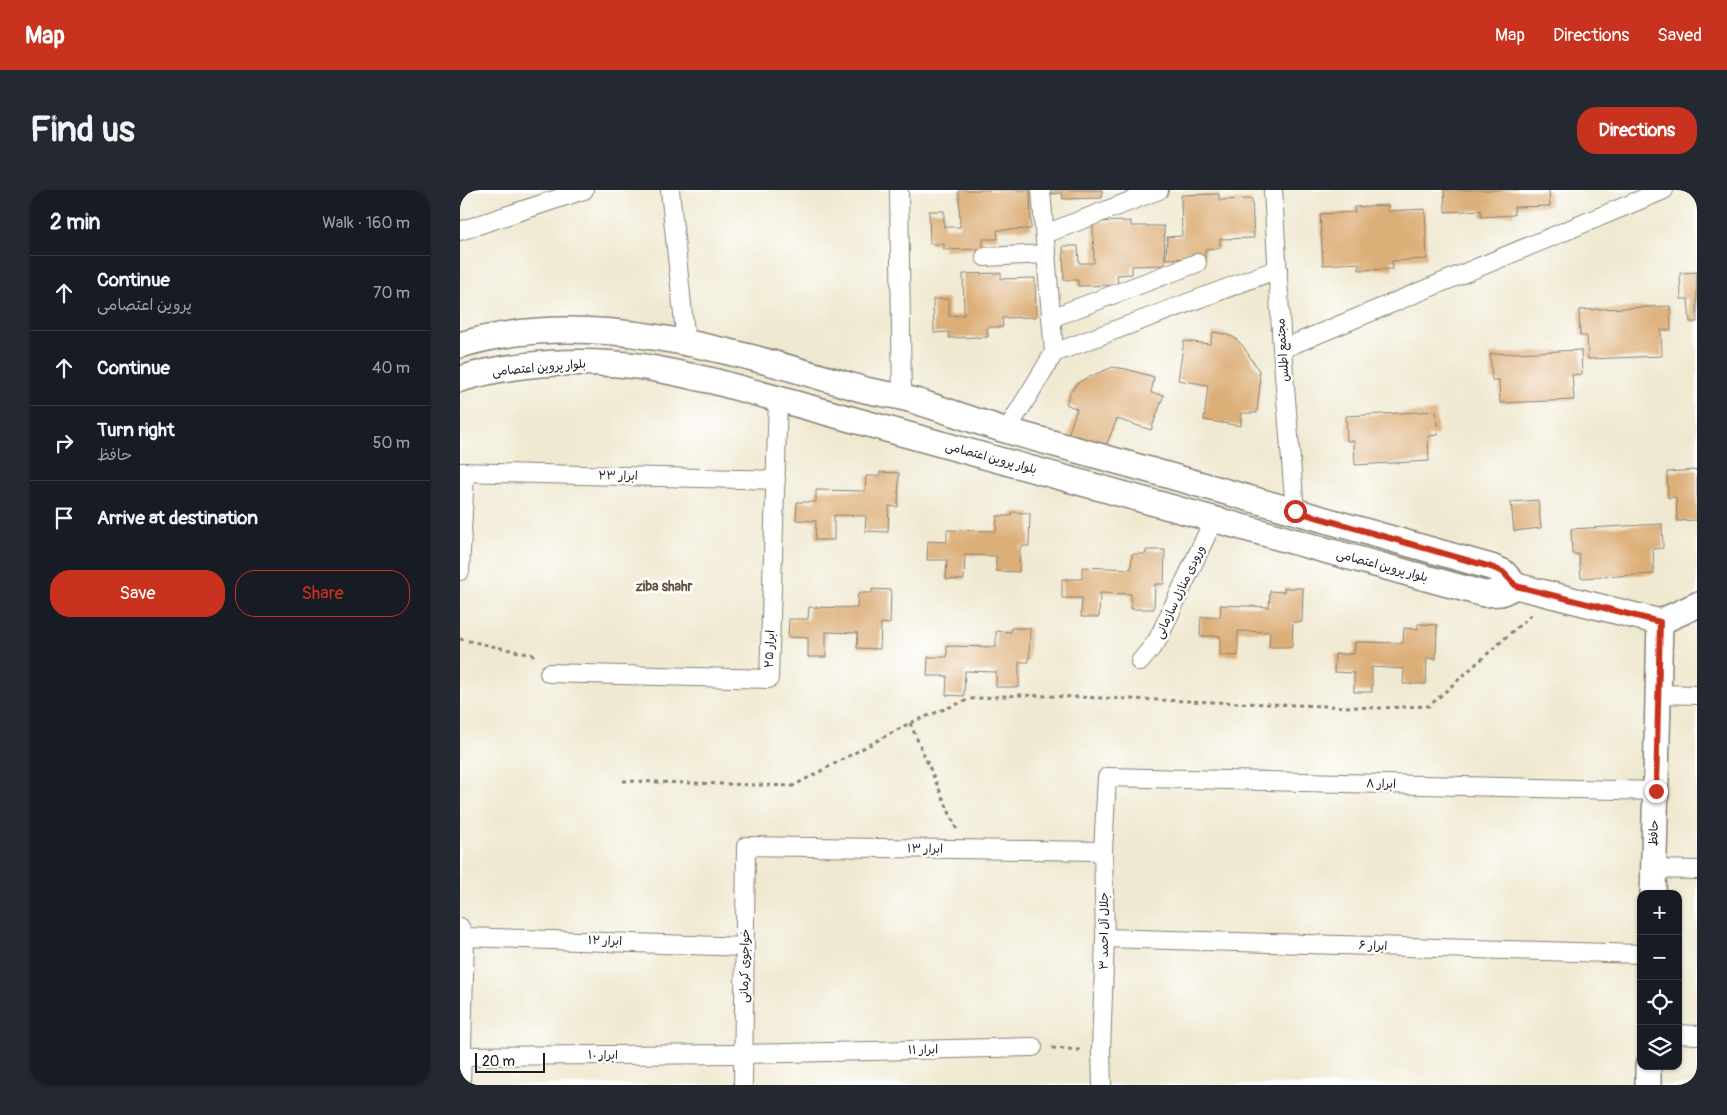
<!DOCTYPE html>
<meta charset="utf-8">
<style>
:root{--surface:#171b24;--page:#242831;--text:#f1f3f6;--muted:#9ea1a6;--line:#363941;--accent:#c8321e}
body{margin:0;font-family:Pangolin,"Playpen Sans Arabic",sans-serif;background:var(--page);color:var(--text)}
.controls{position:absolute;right:15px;bottom:15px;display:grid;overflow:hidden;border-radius:10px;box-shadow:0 1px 4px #0004}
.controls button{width:45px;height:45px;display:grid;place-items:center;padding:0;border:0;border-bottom:1px solid var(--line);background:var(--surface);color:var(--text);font:25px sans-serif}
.scale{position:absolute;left:15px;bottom:12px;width:70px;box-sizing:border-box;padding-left:5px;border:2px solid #1c1c1c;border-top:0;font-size:14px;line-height:18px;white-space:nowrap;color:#1c1c1c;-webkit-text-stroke:4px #fff;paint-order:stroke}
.stop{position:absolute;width:15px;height:15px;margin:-11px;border:4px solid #c8321e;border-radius:50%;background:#fff}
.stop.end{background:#c8321e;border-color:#fff;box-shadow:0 1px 5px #0008}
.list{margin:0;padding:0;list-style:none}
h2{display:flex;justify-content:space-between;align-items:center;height:65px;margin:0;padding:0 20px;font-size:21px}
h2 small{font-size:16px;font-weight:400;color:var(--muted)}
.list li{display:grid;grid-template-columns:32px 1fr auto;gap:15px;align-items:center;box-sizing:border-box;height:75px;padding:0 20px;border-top:1px solid var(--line)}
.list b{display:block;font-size:19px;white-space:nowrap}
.list p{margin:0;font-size:16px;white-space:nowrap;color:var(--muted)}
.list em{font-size:16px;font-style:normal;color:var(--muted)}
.actions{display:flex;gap:10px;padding:15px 20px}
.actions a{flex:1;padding:11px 0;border:1px solid var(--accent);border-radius:20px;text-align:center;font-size:18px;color:var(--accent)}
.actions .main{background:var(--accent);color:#fff}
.icon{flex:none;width:28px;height:28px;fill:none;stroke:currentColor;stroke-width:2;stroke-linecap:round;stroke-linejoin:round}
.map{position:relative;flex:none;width:1237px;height:895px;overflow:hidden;border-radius:20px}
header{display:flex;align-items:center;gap:30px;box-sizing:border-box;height:70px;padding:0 25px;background:var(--accent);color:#fff}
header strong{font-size:24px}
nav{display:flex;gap:28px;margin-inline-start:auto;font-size:18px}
.intro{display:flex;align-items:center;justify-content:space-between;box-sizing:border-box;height:120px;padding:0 30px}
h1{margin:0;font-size:35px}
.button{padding:12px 22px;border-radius:20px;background:var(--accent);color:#fff;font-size:18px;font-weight:700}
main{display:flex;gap:30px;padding:0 30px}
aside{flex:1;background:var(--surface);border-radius:20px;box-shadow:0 1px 4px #0004}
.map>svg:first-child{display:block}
</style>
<header>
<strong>Map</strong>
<nav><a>Map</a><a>Directions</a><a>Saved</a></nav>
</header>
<div class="intro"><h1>Find us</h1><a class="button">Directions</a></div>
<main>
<aside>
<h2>2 min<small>Walk · 160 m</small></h2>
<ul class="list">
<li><svg class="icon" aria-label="ahead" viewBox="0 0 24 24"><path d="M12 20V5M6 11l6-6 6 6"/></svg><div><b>Continue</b><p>پروین اعتصامی</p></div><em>70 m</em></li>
<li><svg class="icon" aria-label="ahead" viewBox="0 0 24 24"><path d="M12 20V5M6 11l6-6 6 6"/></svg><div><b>Continue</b></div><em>40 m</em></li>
<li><svg class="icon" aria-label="right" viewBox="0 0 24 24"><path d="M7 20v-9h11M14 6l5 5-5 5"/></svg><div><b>Turn right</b><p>حافظ</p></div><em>50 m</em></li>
<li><svg class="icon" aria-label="arrive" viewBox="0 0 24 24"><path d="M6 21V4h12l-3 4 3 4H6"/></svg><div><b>Arrive at destination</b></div></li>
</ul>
<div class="actions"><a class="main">Save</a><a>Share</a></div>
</aside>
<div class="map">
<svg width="1237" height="895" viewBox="0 0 1237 895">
<rect width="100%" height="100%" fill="#fff"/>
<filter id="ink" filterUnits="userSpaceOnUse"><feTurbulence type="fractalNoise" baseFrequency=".02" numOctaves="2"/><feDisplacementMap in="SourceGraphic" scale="10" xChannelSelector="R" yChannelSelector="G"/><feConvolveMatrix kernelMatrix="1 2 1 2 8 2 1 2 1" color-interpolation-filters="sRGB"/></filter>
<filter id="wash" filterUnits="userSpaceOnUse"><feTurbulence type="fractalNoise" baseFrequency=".0096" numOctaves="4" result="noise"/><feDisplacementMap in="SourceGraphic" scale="20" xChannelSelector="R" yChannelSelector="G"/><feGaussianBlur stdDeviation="1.12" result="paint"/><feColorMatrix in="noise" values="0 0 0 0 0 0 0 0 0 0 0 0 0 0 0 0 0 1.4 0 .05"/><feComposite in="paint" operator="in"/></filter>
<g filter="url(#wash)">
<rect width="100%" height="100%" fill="#f0e9d1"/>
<g id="blocks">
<g fill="#ddaf78">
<path d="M499,0H570L571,39L537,40L538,49H523V59L484,60V54H470L469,21H484V37H500Z"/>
<path d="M588,0H642V8L603,9L602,3L588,4Z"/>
<path d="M984,0H1089L1090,16L1054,17V25L1021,27V20L985,22Z"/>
<path d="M759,4V10L792,9L794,48L760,49V58L745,59V68L706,69L707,47L722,46L721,5Z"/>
<path d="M928,15V21L965,19L967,69L932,71L933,79L899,80V73L863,75L860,24L895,22L894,17Z"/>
<path d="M671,31V36H704L705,75L672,76V84L657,85L658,95L618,96V90H604L603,56H618L619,73H634L633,32Z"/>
<path d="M1237,82V132H1230L1228,109H1221L1220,83Z"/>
<path d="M541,83V89L575,88L576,127L542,128L543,137H527L528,147L489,148V142L474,143L473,109H489V126L504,125L503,84Z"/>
<path d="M1210,116L1211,140H1201L1202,166L1128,169L1127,146H1120L1119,120Z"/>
<path d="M753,142L765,144L775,148L783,156L799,181L800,194L797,223H781V236L744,230L748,195L718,190L724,151L750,154Z"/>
<path d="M1121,160L1122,184L1112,185L1114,210L1040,213L1039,190H1032L1030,164Z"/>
<path d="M653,177L666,179L694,187L691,203L704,205L691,240L657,229L645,258L608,245L617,219L606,214L610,203L616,194L626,188Z"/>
<path d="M976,221L978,245L968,246L969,271L895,275L894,251H887L886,226Z"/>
<path d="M1237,280V330L1217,331L1216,307L1208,308L1207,282Z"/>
<path d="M420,282L439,283L438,317L429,316L428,342L405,341L406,326L374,325V350H355L356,331L336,330L337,312H356V300L405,301L406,286H420Z"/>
<path d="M1078,310L1081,338L1054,341L1051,312Z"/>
<path d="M552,322L570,323L569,356H560L559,382L536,381V366L505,365L504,390L486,389L487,370H467L468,351L487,352V340L536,341L537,326H551Z"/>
<path d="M1202,334L1203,358L1193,359L1194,384L1121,388L1119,364H1112L1111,339Z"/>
<path d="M686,360H705L704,394H695L694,419H671V404L640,403L639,427H621L622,408H602V389H622V377L671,379L672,364H686Z"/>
<path d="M824,398H843L842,432H833L832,457H809L810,442L778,441V466L760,465V446H740L741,427H760L761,415L809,417L810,401L824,402Z"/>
<path d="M412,399L431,400L430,434L421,433L420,459L397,458L398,443L366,442V467H348V448L328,447L329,429H348L349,417L397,418L398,403H412Z"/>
<path d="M958,434L977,435L976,469L967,468L966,494H943L944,479L912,477V502H894V483L874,482L875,464H894L895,452L943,453L944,438L958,439Z"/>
<path d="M551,438H570L569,472H559V497H536V482L505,481L504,506L486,505L487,486H467L468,467H487V456L536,457V441L551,442Z"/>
</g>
</g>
</g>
<g filter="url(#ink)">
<use href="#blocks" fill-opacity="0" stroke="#868276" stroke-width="1"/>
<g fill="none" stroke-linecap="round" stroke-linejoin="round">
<g stroke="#868276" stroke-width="20">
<g id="street">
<path d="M210,0L226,153"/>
<path d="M439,0L442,207"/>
<path d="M581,0L594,163"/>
<path d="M813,0L822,159L835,321"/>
<path d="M0,41L124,0"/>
<path d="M585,44L699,0"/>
<path d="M525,67L587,64"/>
<path d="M591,128L737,73"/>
<path d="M822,159L1204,0"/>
<path d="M547,240L594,163L818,79"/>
<path d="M0,282L316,290"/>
<path d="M0,381L5,282"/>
<path d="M680,472L697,451L754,329"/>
<path d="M89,483L309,489L318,209"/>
<path d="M1198,504L1237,505"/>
<path d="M1193,679L1237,680"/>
<path d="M0,737L5,747L1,895"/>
<path d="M5,747L285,757"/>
<path d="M645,748L1181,764"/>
<path d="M1218,844L1237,845"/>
<path d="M2,866L284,864L573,857"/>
<path d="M283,895L286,656L643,661"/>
<path d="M642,895L641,861L645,748L643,661L647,587L1196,601"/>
</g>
</g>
<g stroke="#868276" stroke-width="28">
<g id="secondary">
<path d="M0,155C129,116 273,161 398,198C414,203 430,204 445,208C481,218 516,232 552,242C712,286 872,331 1031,377L1043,382L1056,396"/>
<path d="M0,189C59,171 125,169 185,177C208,181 230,186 253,191L1024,404L1041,403L1056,396"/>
<path d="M1056,396L1200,432"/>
<path d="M1200,432L1237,415"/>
<path d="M1193,704L1200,432"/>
<path d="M1188,895V876"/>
</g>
</g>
<g stroke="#868276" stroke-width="3" stroke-dasharray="4 4" stroke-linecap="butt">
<path d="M0,449L78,466"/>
<path d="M450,533L497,640"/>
<path d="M163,591L333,596L450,533L510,509L559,505L920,518L969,516L1072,424"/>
<path d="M592,858L621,860"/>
</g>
<use href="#street" stroke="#fff" stroke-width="18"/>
<use href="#secondary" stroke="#fff" stroke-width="25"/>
</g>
</g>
<g fill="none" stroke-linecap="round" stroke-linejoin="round" filter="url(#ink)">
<path stroke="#c8321e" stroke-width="6" d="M835,321L1031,377L1043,382L1056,396L1200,432L1196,601"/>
</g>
<g text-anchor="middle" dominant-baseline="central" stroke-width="5" stroke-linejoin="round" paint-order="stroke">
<g font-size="12" fill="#1c1c1c" stroke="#fff">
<text transform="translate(823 160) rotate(-94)">مجتمع اطلس</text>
<text transform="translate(79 178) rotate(-5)">بلوار پروین اعتصامی</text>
<text transform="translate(531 268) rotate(15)">بلوار پروین اعتصامی</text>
<text transform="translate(158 286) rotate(1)">ابرار ۲۳</text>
<text transform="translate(922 376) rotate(15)">بلوار پروین اعتصامی</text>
<text transform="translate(720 402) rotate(-65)">ورودی منازل سازمانی</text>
<text transform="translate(310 459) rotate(-88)">ابرار ۲۵</text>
<text transform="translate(921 594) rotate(1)">ابرار ۸</text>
<text transform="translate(1194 643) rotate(-88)">حافظ</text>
<text transform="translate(465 659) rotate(1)">ابرار ۱۳</text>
<text transform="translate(644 741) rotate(-90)">جلال آل احمد ۳</text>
<text transform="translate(145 751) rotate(2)">ابرار ۱۲</text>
<text transform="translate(913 756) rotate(2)">ابرار ۶</text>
<text transform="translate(285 776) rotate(-89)">خواجوی کرمانی</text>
<text transform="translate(463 860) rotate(-1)">ابرار ۱۱</text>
<text x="143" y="865">ابرار ۱۰</text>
</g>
<g font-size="14" font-weight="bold" fill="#604f3c" stroke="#fff">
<text x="204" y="396">ziba shahr</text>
</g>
</g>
</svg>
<div class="controls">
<button>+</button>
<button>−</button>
<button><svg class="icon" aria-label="locate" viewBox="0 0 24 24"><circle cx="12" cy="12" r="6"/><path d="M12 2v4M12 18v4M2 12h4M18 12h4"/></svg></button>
<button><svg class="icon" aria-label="layers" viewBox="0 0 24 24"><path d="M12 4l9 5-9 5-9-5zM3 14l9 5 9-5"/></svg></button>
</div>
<div class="scale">20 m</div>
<div class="stop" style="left:835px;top:321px"></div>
<div class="stop end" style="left:1196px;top:601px"></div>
</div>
</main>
